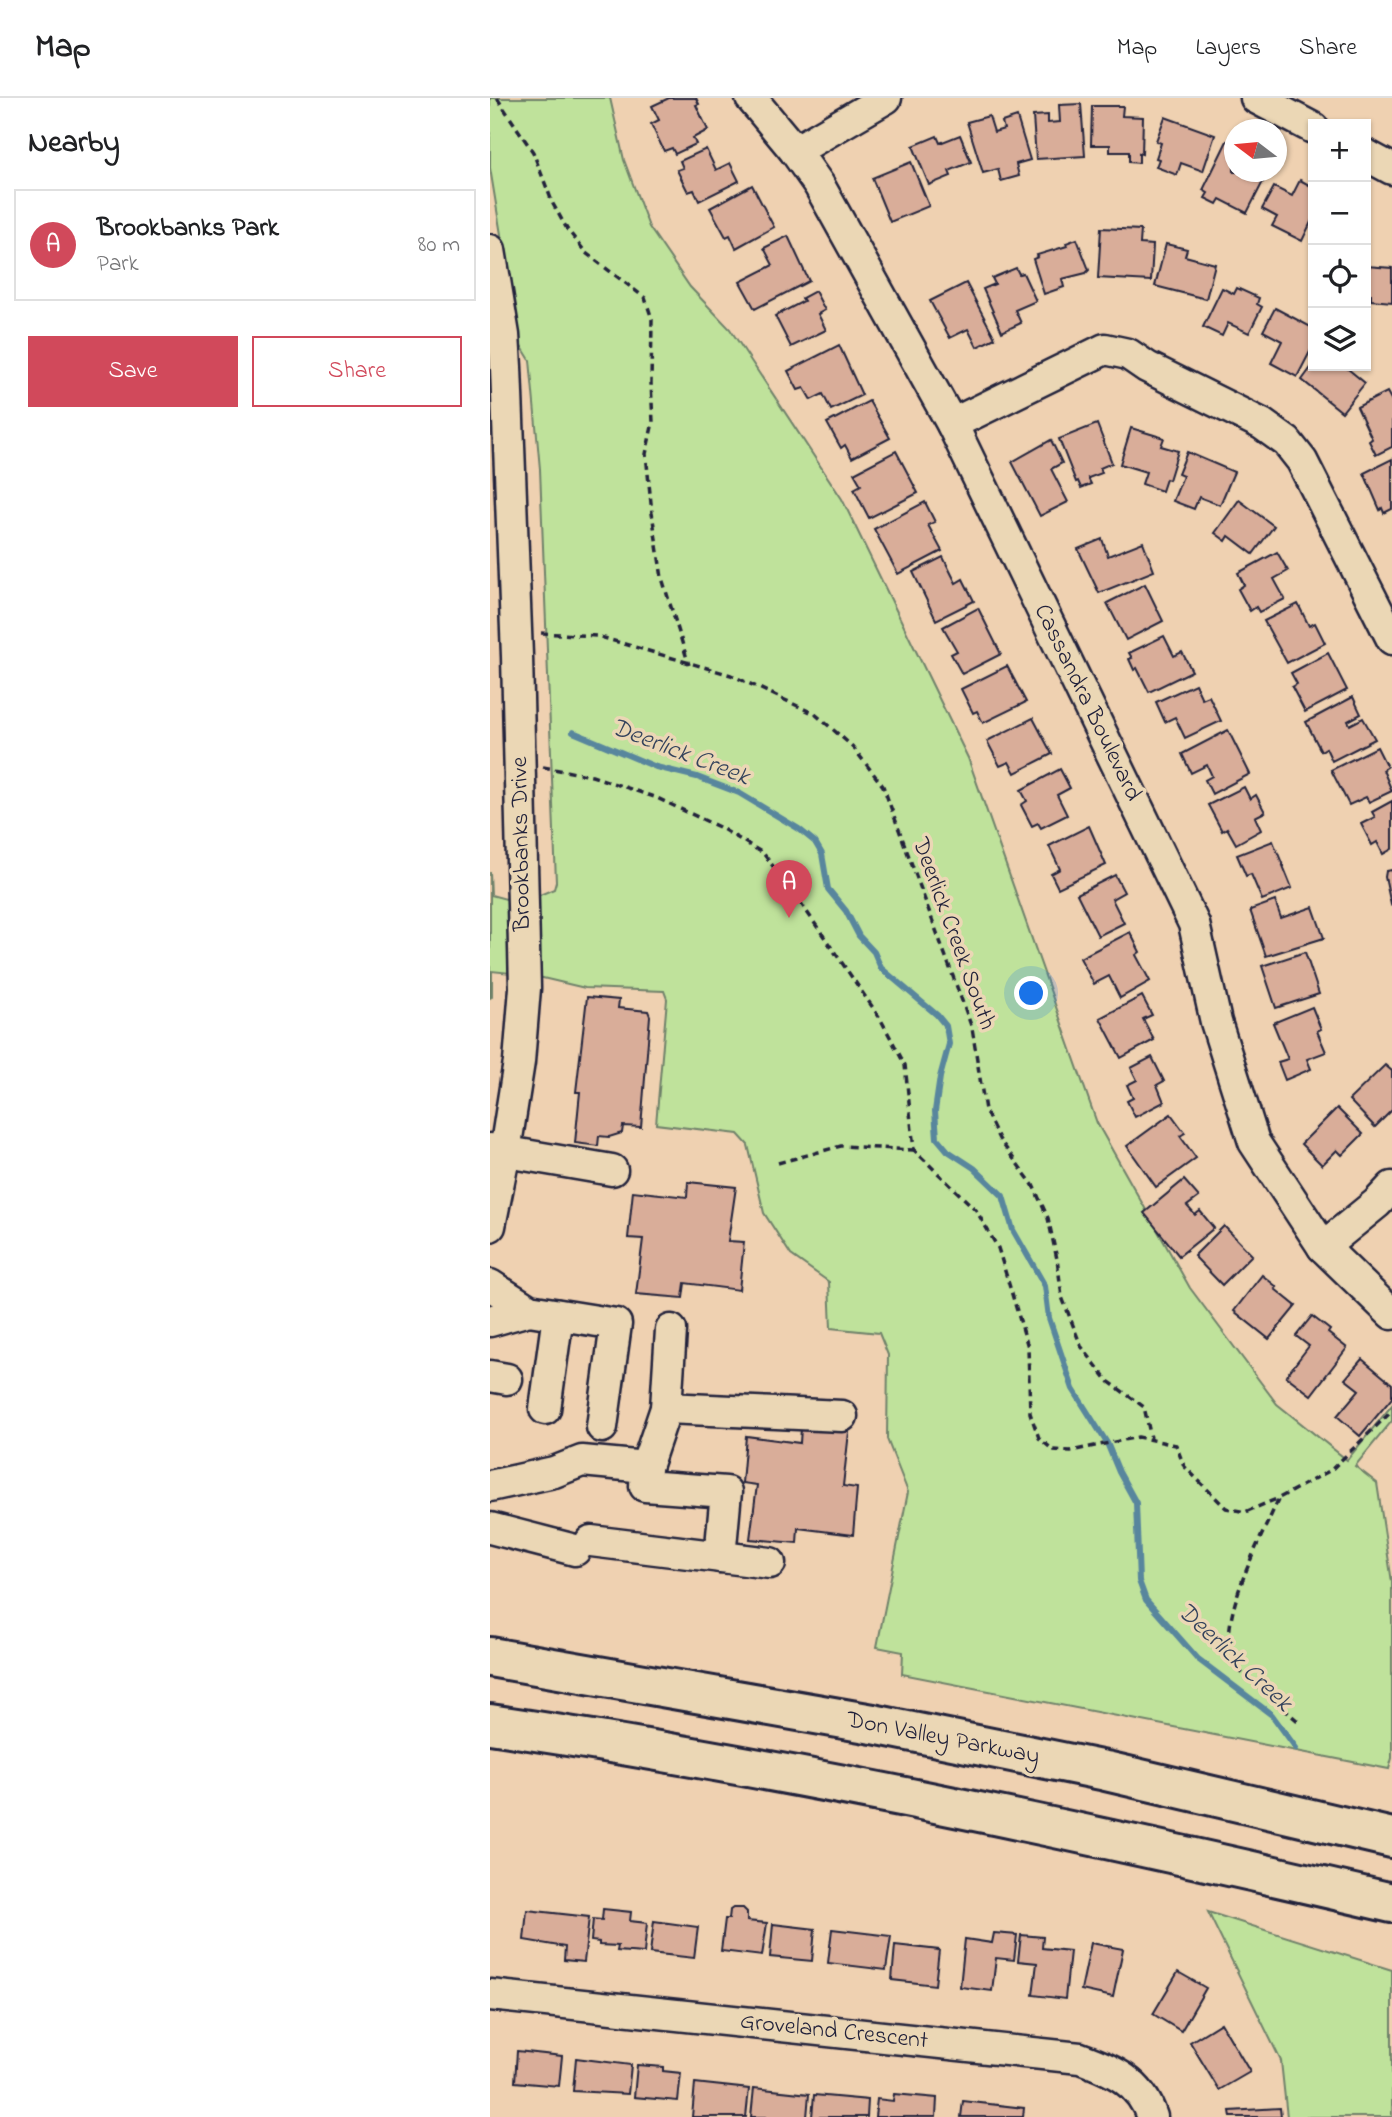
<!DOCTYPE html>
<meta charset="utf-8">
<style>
:root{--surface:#fff;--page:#f6f6f6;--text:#202124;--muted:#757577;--line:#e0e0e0;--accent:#d1495b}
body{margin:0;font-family:"Indie Flower",sans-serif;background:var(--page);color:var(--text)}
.controls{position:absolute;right:21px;top:21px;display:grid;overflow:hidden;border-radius:0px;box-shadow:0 2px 5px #0004}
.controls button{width:63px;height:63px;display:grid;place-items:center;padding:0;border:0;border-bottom:2px solid var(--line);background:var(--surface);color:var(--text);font:35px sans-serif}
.compass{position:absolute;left:734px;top:21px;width:63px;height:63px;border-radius:50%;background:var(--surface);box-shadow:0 2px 5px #0004;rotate:286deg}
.you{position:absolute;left:542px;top:896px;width:24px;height:24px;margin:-18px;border:5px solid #fff;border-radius:50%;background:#1a73e8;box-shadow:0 0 0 10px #1a73e833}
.badge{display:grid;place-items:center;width:46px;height:46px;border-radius:50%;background:var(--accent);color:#fff;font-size:23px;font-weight:700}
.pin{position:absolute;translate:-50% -58px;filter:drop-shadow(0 2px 4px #0008)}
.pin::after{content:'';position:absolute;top:37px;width:24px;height:21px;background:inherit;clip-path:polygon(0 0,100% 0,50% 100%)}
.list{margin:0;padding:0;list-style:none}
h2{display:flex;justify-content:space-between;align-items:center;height:91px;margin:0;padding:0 28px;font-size:30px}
h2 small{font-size:23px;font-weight:400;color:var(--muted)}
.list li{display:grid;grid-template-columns:46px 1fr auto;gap:21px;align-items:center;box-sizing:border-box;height:112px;margin:0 14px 14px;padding:0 14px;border:2px solid var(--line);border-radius:0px}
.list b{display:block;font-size:26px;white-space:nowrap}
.list p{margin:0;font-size:23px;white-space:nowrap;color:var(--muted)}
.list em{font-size:23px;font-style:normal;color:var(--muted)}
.actions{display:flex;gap:14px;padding:21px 28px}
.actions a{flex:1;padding:16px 0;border:2px solid var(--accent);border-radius:0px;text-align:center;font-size:24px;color:var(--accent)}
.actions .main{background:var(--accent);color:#fff}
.icon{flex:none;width:38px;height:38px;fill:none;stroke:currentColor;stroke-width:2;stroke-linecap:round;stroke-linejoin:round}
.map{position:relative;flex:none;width:902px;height:2019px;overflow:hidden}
header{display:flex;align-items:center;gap:42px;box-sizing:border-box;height:98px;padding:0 35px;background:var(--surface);border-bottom:2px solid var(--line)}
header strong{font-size:33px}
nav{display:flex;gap:38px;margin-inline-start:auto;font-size:24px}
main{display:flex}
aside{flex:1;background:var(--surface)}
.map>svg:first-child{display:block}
</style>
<header>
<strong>Map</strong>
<nav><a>Map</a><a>Layers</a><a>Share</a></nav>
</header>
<main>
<aside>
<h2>Nearby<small></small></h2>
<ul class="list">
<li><span class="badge">A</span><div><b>Brookbanks Park</b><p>Park</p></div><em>80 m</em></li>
</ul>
<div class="actions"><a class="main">Save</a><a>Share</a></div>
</aside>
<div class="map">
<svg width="902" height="2019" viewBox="0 0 902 2019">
<rect width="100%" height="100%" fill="#efd1b1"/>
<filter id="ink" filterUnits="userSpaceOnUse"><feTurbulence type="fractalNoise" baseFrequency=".0143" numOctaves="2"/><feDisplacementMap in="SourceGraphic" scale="14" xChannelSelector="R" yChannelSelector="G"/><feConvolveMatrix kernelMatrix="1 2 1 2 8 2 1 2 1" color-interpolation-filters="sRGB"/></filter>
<g filter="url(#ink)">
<g fill="#bfe29b" stroke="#70826b" stroke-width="2">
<path d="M0,0H120L134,62L159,129L200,189L240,231L352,401L478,660L607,1025L700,1190L787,1306L857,1362L902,1307V1323L865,1368L887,1385L902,1484V1660L899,1671L412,1576L413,1554L387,1549L418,1394L397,1341L398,1257L389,1235L341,1230L339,1184L301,1157L274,1115L258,1047L248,1036L166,1026L177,901L174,893L95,890L40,877L2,873V899L0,900V774L1,797L31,805L64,791L66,784L50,371L40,262L19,228L18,179L0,70Z"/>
<path d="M718,1814L902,1872V2019H797L791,1963Z"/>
</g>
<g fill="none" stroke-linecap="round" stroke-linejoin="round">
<path stroke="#59869d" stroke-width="6" d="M83,634L166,669L207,679L249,695L309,731L325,744L332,756L338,791L356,813L369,838L384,854L391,870L447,917L456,928L459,946L450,979L445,1013L447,1040L458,1053L484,1070L513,1098L523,1132L555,1188L559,1220L583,1291L617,1345L629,1374L646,1405L649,1483L656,1502L708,1561L782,1617L806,1650"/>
</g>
<g fill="#d9ad99" stroke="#22223b" stroke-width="2">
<path d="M179,0H206L209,6L206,7L218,32L203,40L206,46L185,56L182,50L174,53L161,26L169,22L162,8Z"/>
<path d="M591,6L595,58L546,61L543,18L558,17V25L570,24L569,7Z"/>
<path d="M602,8H633L632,18L653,19L652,56L649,55V65L639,64V54H620V47H601Z"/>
<path d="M499,18L504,34L514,31L512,24L527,19L540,62L526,66L529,78L511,83L508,71L493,75L477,24Z"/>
<path d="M675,19L725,37L713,73L691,65L687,77L666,69L669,61L666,60L671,45L666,43Z"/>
<path d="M470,37L481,64L459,73L461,78L439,87L423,48L447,38L450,45Z"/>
<path d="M737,43L744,47V74H778L757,115L730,101L727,106L715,100L718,95L713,92Z"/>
<path d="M216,51L226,72L240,65L249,83L209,103L204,92L198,94L187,72L193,70L190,63Z"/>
<path d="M421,64L439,108L400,124L382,80Z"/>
<path d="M810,82L823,89V120L812,143L782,128L787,119L772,111L784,89L802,98Z"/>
<path d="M262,87L284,129L246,150L240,137L236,139L220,110Z"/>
<path d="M611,130L651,132L650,146L663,147L661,183L608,180Z"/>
<path d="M298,138L319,183L265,211L250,184L283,167L274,150Z"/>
<path d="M587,141L599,172L596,175L572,181L574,189L554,196L543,161L548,159L547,157L577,148L576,145Z"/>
<path d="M676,146L697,151L695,158L725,166L716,201L665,188Z"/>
<path d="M876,168L902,170V204L881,202V196H876Z"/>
<path d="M526,170L529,176L533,175L546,203L525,212L531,225L512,234L493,191L505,186L502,180Z"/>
<path d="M476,185L505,240L487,249L478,231L460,240L440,203Z"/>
<path d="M732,190L744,196L747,190L769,200L767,206L772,209L759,235L738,225L732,238L713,229Z"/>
<path d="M325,193L335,212L328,216L336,232L301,249L285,218L314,203L312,200Z"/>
<path d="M785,210L823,230V248L807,279L781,265L792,243L773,233Z"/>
<path d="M349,247L372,297L341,312L333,296L321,302L314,290L308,292L298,273Z"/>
<path d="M823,267L861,268L858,271L875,285L852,314L812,282Z"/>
<path d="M897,294L902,303V349L886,357L879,343L882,341L867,309Z"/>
<path d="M379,303L400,340L362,360L355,347L351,350L337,325Z"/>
<path d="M607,326L622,365L610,370L612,375L598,380L601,386L591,390L588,383L586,384L569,341Z"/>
<path d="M641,330L674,340L671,348L688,353L679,382L676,381L672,393L652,386L656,374L630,366Z"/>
<path d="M561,342L572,365L561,371L578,404L550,418L522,364Z"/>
<path d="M406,353L428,395L379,420L364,391L371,387L364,375Z"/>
<path d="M697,354L744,374L730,407L709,399L704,411L683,403L693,378L688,376Z"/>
<path d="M902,361V411L894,415L892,410L890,412L874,375Z"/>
<path d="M749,402L784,428L763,456L739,438L736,443L725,435Z"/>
<path d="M435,404L445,424L438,427L452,453L408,476L384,431Z"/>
<path d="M612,441L618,458L653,444L664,473L609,495L588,451Z"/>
<path d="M787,454L798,473L784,481L795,501L769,514L766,509L760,513L748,491L754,487L748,475Z"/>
<path d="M453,459L466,485L473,481L484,503L446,522L423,474Z"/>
<path d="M655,486L673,523L636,542L617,505Z"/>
<path d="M808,506L819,528L825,525L835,545L797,565L774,523Z"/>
<path d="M488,510L511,556L472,576L461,556L467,553L453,529Z"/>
<path d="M674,538L684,558L692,554L702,573L659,594L647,570L644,572L639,561L642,560L639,555Z"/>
<path d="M838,555L857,592L815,614L802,589L807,586L801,575Z"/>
<path d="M517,568L536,604L493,625L487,613L483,615L471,591Z"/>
<path d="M705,586L712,601L719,598L731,623L695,640L685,619L675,624L666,604Z"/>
<path d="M863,599L871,616L858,623L860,627L873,620L885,641L842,663L836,650L831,653L816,624Z"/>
<path d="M543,620L562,656L525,675L519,664L510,668L497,643Z"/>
<path d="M738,632L760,676L722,696L715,682L722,678L717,667L701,675L692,656Z"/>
<path d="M887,649L897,669L893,672L902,693L879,704L876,699L859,707L841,672Z"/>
<path d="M570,671L580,690L567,697L577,717L551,730L548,725L542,728L531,707L537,703L531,692Z"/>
<path d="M754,689L760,701L766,697L775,714L765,719L771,732L746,746L737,730L732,733L718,707Z"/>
<path d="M902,703V751L893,756L887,744L882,747L871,726L885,719L882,714Z"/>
<path d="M599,728L616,767L568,790L561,776L570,771L559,748Z"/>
<path d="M783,743L802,790L772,802L761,776L756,778L747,757Z"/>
<path d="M902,772V806L901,807L895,779L896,773Z"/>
<path d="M625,777L634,794L622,801L634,825L608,838L587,796Z"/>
<path d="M785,803L791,820L823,809L834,840L776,858L760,812Z"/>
<path d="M640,834L650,854L646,857L660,883L630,900L619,878L604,886L590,860Z"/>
<path d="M815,854L829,896L786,910L772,868Z"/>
<path d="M652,898L662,917L653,921L664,942L631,960L610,920Z"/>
<path d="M97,899L129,902L128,910L158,913L160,918L151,1029L133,1028L132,1035L119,1039L109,1038L108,1048L85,1045L90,994H86Z"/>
<path d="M822,909L831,931L827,933L836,954L817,961L821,971L795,982L788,964L798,961L783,925Z"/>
<path d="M662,959L674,983L667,987L674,1004L645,1019L637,1003L643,1000L637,987L647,982L641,970Z"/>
<path d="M895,967L902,973V1012L885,1029L859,1002Z"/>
<path d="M847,1010L873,1036L852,1057L847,1052L832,1067L811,1046Z"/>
<path d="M681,1016L695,1035L690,1038L706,1060L666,1089L637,1048Z"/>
<path d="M694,1082L709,1099L697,1108L705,1117L710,1113L724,1130L689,1158L654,1115Z"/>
<path d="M198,1084L246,1089L238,1143L254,1144L249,1192L195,1185L193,1200L146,1196L153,1141L138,1140L143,1093L197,1099Z"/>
<path d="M734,1128L762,1157L732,1187L704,1158Z"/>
<path d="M772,1177L787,1189L785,1191L806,1208L779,1241L744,1213Z"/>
<path d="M822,1218L840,1232L838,1235L857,1250L821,1297L796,1278L819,1248L806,1238Z"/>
<path d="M872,1261L902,1286V1300L870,1338L847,1318L869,1292L855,1281Z"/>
<path d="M311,1330L359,1334L353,1388L367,1390L363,1437L308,1430L307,1445L260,1441L267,1387L252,1385L256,1338L310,1345Z"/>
<path d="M243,1810H253L257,1814V1823L277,1825L272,1858L231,1853L235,1821H239L240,1812Z"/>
<path d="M113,1811L141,1814L140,1823L157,1825L154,1855L127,1853L128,1848L109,1847V1844L101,1843L103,1821L112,1822Z"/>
<path d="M37,1812L99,1819L94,1864L74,1862L75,1849L34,1842Z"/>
<path d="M164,1823L208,1829L204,1860L160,1855Z"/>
<path d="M283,1826L325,1831L322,1863L280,1859Z"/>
<path d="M342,1831L401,1838L396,1872L338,1865Z"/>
<path d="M504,1835L527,1837L524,1862L506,1860L502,1893L470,1889L475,1841L502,1845Z"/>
<path d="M531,1837L553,1839L552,1850L580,1853L575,1901L543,1897L547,1865L528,1863Z"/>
<path d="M601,1845L633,1851L623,1899L591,1892Z"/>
<path d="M405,1847L449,1852L445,1887L402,1882Z"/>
<path d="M688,1874L716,1890L691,1933L663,1916Z"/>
<path d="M731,1925L760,1974L729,1992L700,1944Z"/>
<path d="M27,1953L72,1958L69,1988L25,1984Z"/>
<path d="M86,1960L141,1967L138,1996L83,1993Z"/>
<path d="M147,1967L173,1969V1973L191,1975L188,2003L144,1999Z"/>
<path d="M205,1985L259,1991L256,2019H202Z"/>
<path d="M264,1990L319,1996L317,2019H261Z"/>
<path d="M404,1996L447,2000L446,2019H385L387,2001L403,2003Z"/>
<path d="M324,1997L378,2002L377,2019H322Z"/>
<path d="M473,2003L534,2010L533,2019H471Z"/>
<path d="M790,2010L791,2019H741L740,2013Z"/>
</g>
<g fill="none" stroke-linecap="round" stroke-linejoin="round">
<g stroke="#22223b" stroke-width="35">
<g id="minor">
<path d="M261,0L305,53L329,87L462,326L704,826L726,924L764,1044L833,1149L902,1216"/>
<path d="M766,0L823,30"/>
<path d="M305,53L396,0"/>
<path d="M876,57L902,71"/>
<path d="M0,152L14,237L16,269L27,558L35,890L29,964L15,1053L0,1128"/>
<path d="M462,326L615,251L638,256L657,269L772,326L797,344L812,363L902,541"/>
<path d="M0,1051L122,1072"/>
<path d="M833,1149L887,1105L902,1089"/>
<path d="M0,1187L39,1212L126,1226L112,1329"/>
<path d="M0,1223L39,1212"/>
<path d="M0,1278L17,1281"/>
<path d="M176,1310L352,1318"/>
<path d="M55,1311L68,1217"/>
<path d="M156,1369L155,1388L236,1394L230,1459"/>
<path d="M0,1388L64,1374L92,1363L156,1369L176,1310L181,1232"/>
<path d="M0,1430L85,1452"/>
<path d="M101,1443L280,1465"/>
<path d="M0,1897L590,1960C623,1972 651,1984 662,2019"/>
</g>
</g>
<g stroke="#22223b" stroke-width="44">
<g id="highway">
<path d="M0,1559L383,1626L616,1673L902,1740"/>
<path d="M0,1626C303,1671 603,1736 902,1805"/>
</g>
</g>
<g stroke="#22223b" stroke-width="3.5" stroke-dasharray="7 5" stroke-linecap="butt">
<path d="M7,0L43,54L63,106L77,131L96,155L155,200L162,221L161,285L163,324L156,356L162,415L172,480L199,567"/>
<path d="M51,535L107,538L241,577L325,616L362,648L393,688L482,930L495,1012L509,1041L543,1087L558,1120L567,1161L572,1199L591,1248L618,1283L654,1309L661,1340"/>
<path d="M53,669L102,678L167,700L229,729L273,755L308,801L390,920L415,967L424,1052L486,1112L508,1150L538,1249L540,1315L549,1340L563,1352L581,1353L648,1339L686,1347L694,1368L736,1410L755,1414L789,1400L841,1372L902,1313"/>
<path d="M288,1065L351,1048L424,1052"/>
<path d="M788,1402C771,1441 724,1525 744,1566C749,1575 798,1614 809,1624"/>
</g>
<use href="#minor" stroke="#ebd7b5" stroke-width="30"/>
<use href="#highway" stroke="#ebd7b5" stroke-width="38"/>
</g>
</g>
<g text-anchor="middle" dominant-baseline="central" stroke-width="7" stroke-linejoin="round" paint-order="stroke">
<g font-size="24" fill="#22223b" stroke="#ebd7b5">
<text transform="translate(597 605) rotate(64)">Cassandra Boulevard</text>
<text transform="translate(32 746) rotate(-91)">Brookbanks Drive</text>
<text transform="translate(463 836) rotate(70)">Deerlick Creek South</text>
<text transform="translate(453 1641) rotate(11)">Don Valley Parkway</text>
<text transform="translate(344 1934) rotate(6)">Groveland Crescent</text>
</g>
<g font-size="26" font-style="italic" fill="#34435c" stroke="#ebd7b5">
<text transform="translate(190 655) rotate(21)">Deerlick Creek</text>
<text transform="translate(744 1560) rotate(43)">Deerlick Creek</text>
</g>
</g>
</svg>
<div class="controls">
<button>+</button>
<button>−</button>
<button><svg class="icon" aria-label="locate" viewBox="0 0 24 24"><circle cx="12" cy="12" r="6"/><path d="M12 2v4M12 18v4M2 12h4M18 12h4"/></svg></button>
<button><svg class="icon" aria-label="layers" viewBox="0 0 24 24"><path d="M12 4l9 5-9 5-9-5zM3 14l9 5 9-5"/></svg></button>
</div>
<svg class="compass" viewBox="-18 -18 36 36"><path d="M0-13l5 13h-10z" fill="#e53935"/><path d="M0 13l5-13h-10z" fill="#757577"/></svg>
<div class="you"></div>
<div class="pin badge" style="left:299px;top:820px">A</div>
</div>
</main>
